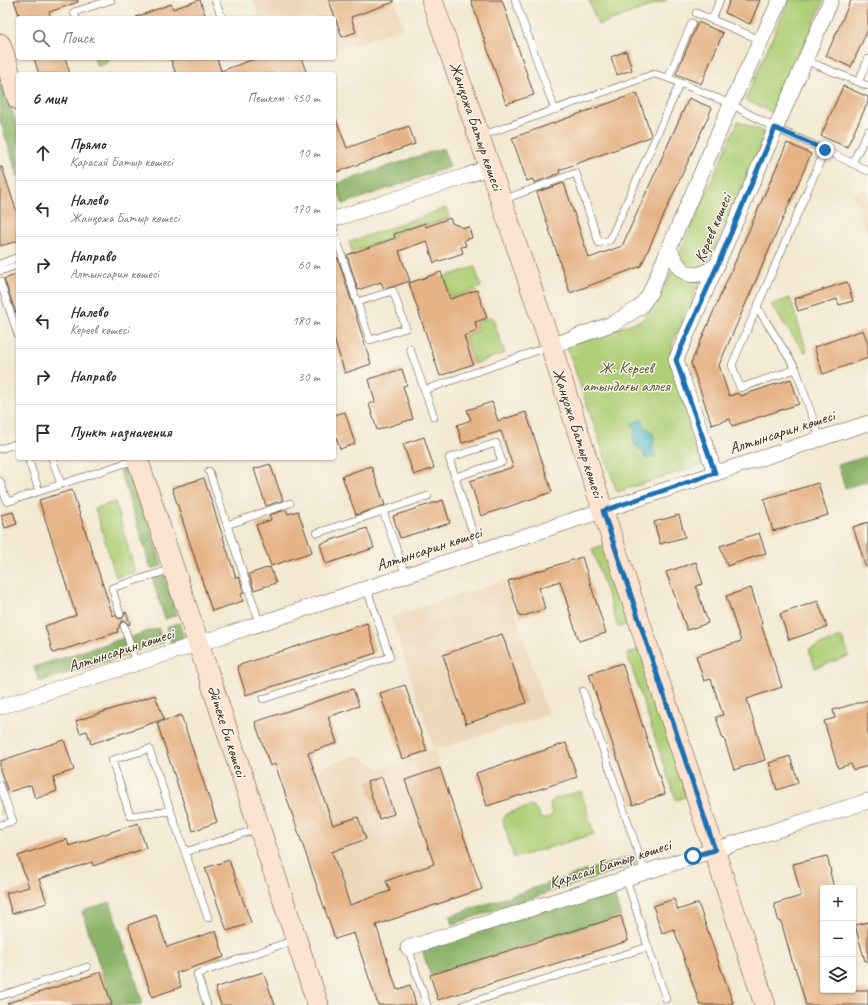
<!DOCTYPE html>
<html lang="ru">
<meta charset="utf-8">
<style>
:root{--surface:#fff;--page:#f7f7f7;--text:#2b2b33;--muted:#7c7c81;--line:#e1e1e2}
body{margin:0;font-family:Caveat,sans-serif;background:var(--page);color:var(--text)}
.controls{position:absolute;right:12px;bottom:12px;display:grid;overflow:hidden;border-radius:4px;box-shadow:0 1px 3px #0004}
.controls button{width:36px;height:36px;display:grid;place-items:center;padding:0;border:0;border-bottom:1px solid var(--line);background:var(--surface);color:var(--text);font:20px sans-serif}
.stop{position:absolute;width:12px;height:12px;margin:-9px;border:3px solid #1f6fb2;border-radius:50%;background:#fff}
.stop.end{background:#1f6fb2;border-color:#fff;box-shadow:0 1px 4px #0008}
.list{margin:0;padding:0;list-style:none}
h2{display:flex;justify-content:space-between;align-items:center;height:52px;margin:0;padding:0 16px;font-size:17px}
h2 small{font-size:13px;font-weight:400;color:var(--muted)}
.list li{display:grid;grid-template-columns:26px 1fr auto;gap:12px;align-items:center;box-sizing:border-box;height:56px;padding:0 16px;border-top:1px solid var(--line)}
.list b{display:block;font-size:15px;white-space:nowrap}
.list p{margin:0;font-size:13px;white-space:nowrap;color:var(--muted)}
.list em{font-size:13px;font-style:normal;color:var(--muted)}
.icon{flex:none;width:22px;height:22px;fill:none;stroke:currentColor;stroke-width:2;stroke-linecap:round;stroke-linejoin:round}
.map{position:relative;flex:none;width:868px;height:1005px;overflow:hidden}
.search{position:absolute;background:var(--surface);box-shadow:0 1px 3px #0004;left:16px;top:16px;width:320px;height:44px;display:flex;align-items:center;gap:10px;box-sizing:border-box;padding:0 14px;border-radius:4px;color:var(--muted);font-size:15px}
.panel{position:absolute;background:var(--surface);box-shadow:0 1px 3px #0004;left:16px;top:72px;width:320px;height:388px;border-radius:4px}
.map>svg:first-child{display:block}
</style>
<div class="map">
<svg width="868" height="1005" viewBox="0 0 868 1005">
<rect width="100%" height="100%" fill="#fbf7ec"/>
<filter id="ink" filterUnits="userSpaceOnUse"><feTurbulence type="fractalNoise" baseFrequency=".025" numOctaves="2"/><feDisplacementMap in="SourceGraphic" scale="8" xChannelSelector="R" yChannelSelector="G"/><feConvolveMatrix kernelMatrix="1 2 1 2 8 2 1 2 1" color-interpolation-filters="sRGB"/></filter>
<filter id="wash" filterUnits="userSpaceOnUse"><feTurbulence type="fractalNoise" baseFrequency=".012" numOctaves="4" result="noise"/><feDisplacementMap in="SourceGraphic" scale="16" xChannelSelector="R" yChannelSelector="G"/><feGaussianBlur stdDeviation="0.9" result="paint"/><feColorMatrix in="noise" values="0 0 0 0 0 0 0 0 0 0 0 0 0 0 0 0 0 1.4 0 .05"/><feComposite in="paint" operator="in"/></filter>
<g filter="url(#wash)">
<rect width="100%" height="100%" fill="#f3e9d1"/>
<g fill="#edd7bb">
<path d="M253,0H397L395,2L404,28L334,51V18H259Z"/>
<path d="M868,188V238L853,193Z"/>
<path d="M505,580L548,715L434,750L482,889L335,939L281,781L358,755L380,769L434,750L391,617Z"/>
</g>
<g fill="#afcf77" stroke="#757c4a">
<path d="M589,0H667L598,25Z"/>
<path d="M789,0H824L774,113L745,100Z"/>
<path d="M94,58H108L107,63L97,66Z"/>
<path d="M738,121L766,133L672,344L671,355V365L704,464L617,492L567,346L642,320L650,310L664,289Z"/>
<path d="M446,208L449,218L426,226L425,223L393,234L394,238L352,252L349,242Z"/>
<path d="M475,267L481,287L451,298L444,277Z"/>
<path d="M790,298L807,351L804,352L771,305Z"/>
<path d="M492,317L505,353L474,364L465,336L478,331L475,323Z"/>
<path d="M115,502L135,572L116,577L95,508Z"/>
<path d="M604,545L630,623L618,627L592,549Z"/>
<path d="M842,637L849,656L815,668L809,649Z"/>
<path d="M641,649L690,795L676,800L627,654Z"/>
<path d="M581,791L594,834L514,858L503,821L506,814L531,806L537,810L540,818C546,819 549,819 552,814L550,805L554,799Z"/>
<path d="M0,793L7,813L0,815Z"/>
</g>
<g fill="#8bb268" stroke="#636e43">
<path d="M0,73L18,129V176L0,120Z"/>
<path d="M443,148L450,167L343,204L336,184Z"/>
<path d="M868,456V481L845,488L838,465Z"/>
<path d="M132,468L162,566L151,569L120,471Z"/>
<path d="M164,575L177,615L165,619L152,578Z"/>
<path d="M179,623L184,638L171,642L166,627Z"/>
<path d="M158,628L163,643L135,651L131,637Z"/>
<path d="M124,638L129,654L39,682L34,667Z"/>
<path d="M633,855L636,864L453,924L450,916Z"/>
<path d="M612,889L621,916L430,975L422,949Z"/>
<path d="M110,902L143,1003L138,1005H112L82,911Z"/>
</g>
<path fill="#45b4c0" stroke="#406f6f" d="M642,419L645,428L650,430L654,436V439L652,446L656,456L645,459L642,450C633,447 631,439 635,431L632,423Z"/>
<g id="blocks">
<g fill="#e5b386">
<path d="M14,0H78V2L49,12L51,18H20Z"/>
<path d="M199,0H200L206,18H136V17L171,4L173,9Z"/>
<path d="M329,0H393L394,2L351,17L356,32L342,37Z"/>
<path d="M471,0H502L534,95L506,104Z"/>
<path d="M730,0H760L750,24L725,13Z"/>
<path d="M851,0H868V29L851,67L826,56Z"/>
<path d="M698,22L723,33L701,84L676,74Z"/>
<path d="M626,51L632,70L617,75L611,57Z"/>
<path d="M34,58H65L70,74H39Z"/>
<path d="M170,58H217L221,71L257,58H301L307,74H176Z"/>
<path d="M843,86L868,97V102L847,147L821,136Z"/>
<path d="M637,93L651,135L650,137L559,170L560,173L534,183L533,179L527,181L512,138Z"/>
<path d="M689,98L712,108L641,266L570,293L537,192L564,183L589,258L622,246Z"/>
<path d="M335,117L347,148L409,126L415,144L334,173V118Z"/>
<path d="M787,143L811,154L719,365L729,396L738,393L740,396L791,379L799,404L732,426L730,419L712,425L691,363Z"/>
<path d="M0,167H2L18,216V241L0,246Z"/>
<path d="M450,218L452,223L464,228L469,227L472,238L464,240L466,246L461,247L463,253L434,263L427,241L399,251L410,281L395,286L384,289L381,282L358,290L347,255L395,238L394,234L425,223L426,227Z"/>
<path d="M338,258L371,364L345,373L334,339V259Z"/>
<path d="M441,272L450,299L477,290L487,318L475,322L477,331L464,336L473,364L440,376L409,283Z"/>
<path d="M18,274V313H16L4,279Z"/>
<path d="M847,282L853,301L839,305L837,299L798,311L794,299Z"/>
<path d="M863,330L868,344V358L823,374L814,347Z"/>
<path d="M402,369L407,385L403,386L413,419L377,430L369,404L375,402L369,379Z"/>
<path d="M492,402L498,421L526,412L552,492L481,516L470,481L513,467L501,431L462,443L457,425L471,420L467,410Z"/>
<path d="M345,412L355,444L340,449L334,431V415Z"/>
<path d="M424,437L434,468L414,475L403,444Z"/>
<path d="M270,464L283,500L266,506L254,469Z"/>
<path d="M371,466L385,505L356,515L342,476Z"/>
<path d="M204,478L236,578L239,577L244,593L241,594L243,601L212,611L172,488Z"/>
<path d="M818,483L828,515L773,531L764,499Z"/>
<path d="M72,490L113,616L115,615L119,619H122L125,615V612H126L130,624L129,625L125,621H122L119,625V628L117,629L118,632L53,653L45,626L76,615L39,500Z"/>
<path d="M443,500L450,523L400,538L393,516Z"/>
<path d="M286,510L288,514L298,511L312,552L271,566L256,525L271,520L269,515Z"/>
<path d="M13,512L17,524L5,528L1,515Z"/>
<path d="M679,515L685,537L660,544L654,522Z"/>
<path d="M868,522V566L866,567L853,527Z"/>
<path d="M367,528L374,548L326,564L320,544Z"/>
<path d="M759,533L766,553L727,566L720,546Z"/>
<path d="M582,557L606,633L579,641L560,581L539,588L545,609L520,617L508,581Z"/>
<path d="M696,562L703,584L696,586L708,623L687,630L666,572Z"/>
<path d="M270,567L276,583L254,590L249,574Z"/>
<path d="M751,588L762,623L761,624L782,687L747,699L765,760L734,770L724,738L723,739L716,717L723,715L711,679L704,681L696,656L741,641L726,596Z"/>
<path d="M818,601L827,627L789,640L780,614Z"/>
<path d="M367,623L376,653L246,695L237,666Z"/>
<path d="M502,634L526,703L466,724L443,655Z"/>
<path d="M622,663L665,794L633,805L589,674Z"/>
<path d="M405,685L427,751L402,759L380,693Z"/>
<path d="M353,689L359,706L328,717L337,743L308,753L333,825L358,817L366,839L332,852L350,905L390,891L386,881L434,864L405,780L440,768L482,889L376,925L397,990L410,985L416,1005H378L354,933L335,939L275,764L270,766L255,722Z"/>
<path d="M155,695L164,719L91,744L87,731L80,733L76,721Z"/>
<path d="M868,700V766L853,770L851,764L838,768L824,721L835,718L833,710Z"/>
<path d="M181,715L217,822L193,831L157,723Z"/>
<path d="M64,740L74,770L53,777L57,791L35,799L31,785L8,792L0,770V761Z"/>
<path d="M566,743L577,777L487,806L476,773Z"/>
<path d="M790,756L798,783L777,790L769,763Z"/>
<path d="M382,777L394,814L379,819L367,782Z"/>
<path d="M138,823L146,848L93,866L92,862L39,879L47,903L12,914L6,893L29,887L18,856L67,839L69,846Z"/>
<path d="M827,856L831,872H830L834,888H823V990H868V1005H806L795,967L794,968L781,921L779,922L774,904L801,896L793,864Z"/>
<path d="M229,860L251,923L227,931L205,868Z"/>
<path d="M674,899L678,910L698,903L733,1003L726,1005H700L674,929L662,933L653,906Z"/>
<path d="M156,915L167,947L216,931L224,957L176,973L181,987L152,997L128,925Z"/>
<path d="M621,916L628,941L438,1000L430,975Z"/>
<path d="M868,922V961H865L855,925Z"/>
<path d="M101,972L112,1005H8V1003Z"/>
<path d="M263,972L275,1005H221L215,988Z"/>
</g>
</g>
</g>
<g filter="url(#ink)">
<use href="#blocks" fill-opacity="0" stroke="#574739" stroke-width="1"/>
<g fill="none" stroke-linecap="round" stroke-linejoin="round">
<g stroke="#574739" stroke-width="8">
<g id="lane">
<path d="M215,0L222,18"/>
<path d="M515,0L555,110"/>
<path d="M696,13L761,40"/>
<path d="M76,18L74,12L111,0"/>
<path d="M712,19L720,0"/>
<path d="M805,60L868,86"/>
<path d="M668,78L692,23"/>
<path d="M859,81L868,59"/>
<path d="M481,136L654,74L668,78L731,104L775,128L825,150L868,171"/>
<path d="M852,164L868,131"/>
<path d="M502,200L576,173L599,243L610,240L680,83"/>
<path d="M334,231L357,302L393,291L406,328L370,340L357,302"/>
<path d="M0,264L18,257"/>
<path d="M0,271L18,265"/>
<path d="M0,281L18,335"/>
<path d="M757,307L796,369"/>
<path d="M410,349L434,417"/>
<path d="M425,390L550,346"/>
<path d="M820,439L796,369L740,388L732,365L825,150"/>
<path d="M496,443L502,462L455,477L449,458Z"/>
<path d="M0,449L18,443"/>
<path d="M28,458L39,491"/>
<path d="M52,458L61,484"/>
<path d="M209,471L260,624"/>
<path d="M455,477L479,552"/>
<path d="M0,481L7,502L135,460"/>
<path d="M383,511L406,576"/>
<path d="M227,525L290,503"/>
<path d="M317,533L428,496"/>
<path d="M120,614L112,588L172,569"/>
<path d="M124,626L136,664"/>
<path d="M583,691L645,872"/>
<path d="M263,699L390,657L367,589"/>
<path d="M0,785L13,821L0,825"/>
<path d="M170,811L130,816L112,760L149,749L185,852L257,829"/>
<path d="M185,852L208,918"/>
<path d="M648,947L666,999"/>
<path d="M408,948L427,1005"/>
<path d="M0,996L87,967"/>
<path d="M207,1005L197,974L294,940"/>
<path d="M463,1005L648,947L626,878"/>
</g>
</g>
<g stroke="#574739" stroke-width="16">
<g id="street">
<path d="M334,219L466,176L490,167"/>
<path d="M669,248C676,263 684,282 705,272C709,270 713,267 718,264"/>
<path d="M551,346L614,323L640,307L649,295L731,104L780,0"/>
<path d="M715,473L676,360L678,355C730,237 779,118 831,0"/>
<path d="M0,707L216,638L868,423"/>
<path d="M408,948L868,801"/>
</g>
</g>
<g stroke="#574739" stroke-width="22">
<g id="secondary">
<path d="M432,0L501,200L551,346L603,511L765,1005"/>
<path d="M0,44L18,99"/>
<path d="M137,458L318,1005"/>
</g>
</g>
<use href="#lane" stroke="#fff" stroke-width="7"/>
<use href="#street" stroke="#fff" stroke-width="15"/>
<use href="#secondary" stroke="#fde4d1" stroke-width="21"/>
</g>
</g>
<g fill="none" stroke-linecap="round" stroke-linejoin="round" filter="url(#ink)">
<path stroke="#1f6fb2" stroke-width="5" d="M693,856L715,850L603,511L715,473L676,360L678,355L718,264L775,128L825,150"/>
</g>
<g text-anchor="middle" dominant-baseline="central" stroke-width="3" stroke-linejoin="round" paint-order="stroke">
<g font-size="16" fill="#3b2a1e" stroke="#fbf7ec">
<text transform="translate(476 126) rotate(71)">Жанқожа Батыр көшесі</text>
<text transform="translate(713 228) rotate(-67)">Кереев көшесі</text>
<text transform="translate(782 432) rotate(-18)">Алтынсарин көшесі</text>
<text transform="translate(578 433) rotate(72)">Жанқожа Батыр көшесі</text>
<text transform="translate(429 549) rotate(-18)">Алтынсарин көшесі</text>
<text transform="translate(121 650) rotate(-18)">Алтынсарин көшесі</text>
<text transform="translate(227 731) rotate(72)">Әйтеке Би көшесі</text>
<text transform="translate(610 864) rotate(-18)">Қарасай Батыр көшесі</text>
</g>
<g font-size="16" fill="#585334" stroke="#fbf7ec">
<text x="626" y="368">Ж. Кереев<tspan x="626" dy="18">атындағы аллея</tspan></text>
</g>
</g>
</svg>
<div class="controls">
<button>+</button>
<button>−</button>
<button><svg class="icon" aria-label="layers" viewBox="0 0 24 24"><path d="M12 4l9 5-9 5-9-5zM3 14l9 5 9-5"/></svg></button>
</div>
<div class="stop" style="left:693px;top:856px"></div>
<div class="stop end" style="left:825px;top:150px"></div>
<div class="search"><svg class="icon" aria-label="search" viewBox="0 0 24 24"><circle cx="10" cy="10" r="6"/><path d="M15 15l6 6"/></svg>Поиск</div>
<section class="panel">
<h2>6 мин<small>Пешком · 450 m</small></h2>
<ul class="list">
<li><svg class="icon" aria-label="ahead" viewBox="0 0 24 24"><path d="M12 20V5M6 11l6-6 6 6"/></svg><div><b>Прямо</b><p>Қарасай Батыр көшесі</p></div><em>10 m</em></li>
<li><svg class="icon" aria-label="left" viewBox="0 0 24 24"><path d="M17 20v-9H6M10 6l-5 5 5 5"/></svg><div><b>Налево</b><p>Жанқожа Батыр көшесі</p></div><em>170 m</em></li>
<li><svg class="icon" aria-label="right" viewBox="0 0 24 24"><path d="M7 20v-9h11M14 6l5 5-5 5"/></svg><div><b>Направо</b><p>Алтынсарин көшесі</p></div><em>60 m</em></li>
<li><svg class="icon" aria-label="left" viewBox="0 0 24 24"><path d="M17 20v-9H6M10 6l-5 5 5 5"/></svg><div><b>Налево</b><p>Кереев көшесі</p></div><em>180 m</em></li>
<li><svg class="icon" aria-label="right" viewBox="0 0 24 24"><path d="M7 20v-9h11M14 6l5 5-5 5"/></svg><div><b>Направо</b></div><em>30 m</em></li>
<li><svg class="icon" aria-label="arrive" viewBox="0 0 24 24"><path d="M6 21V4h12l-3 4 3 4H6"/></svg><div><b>Пункт назначения</b></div></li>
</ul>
</section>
</div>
